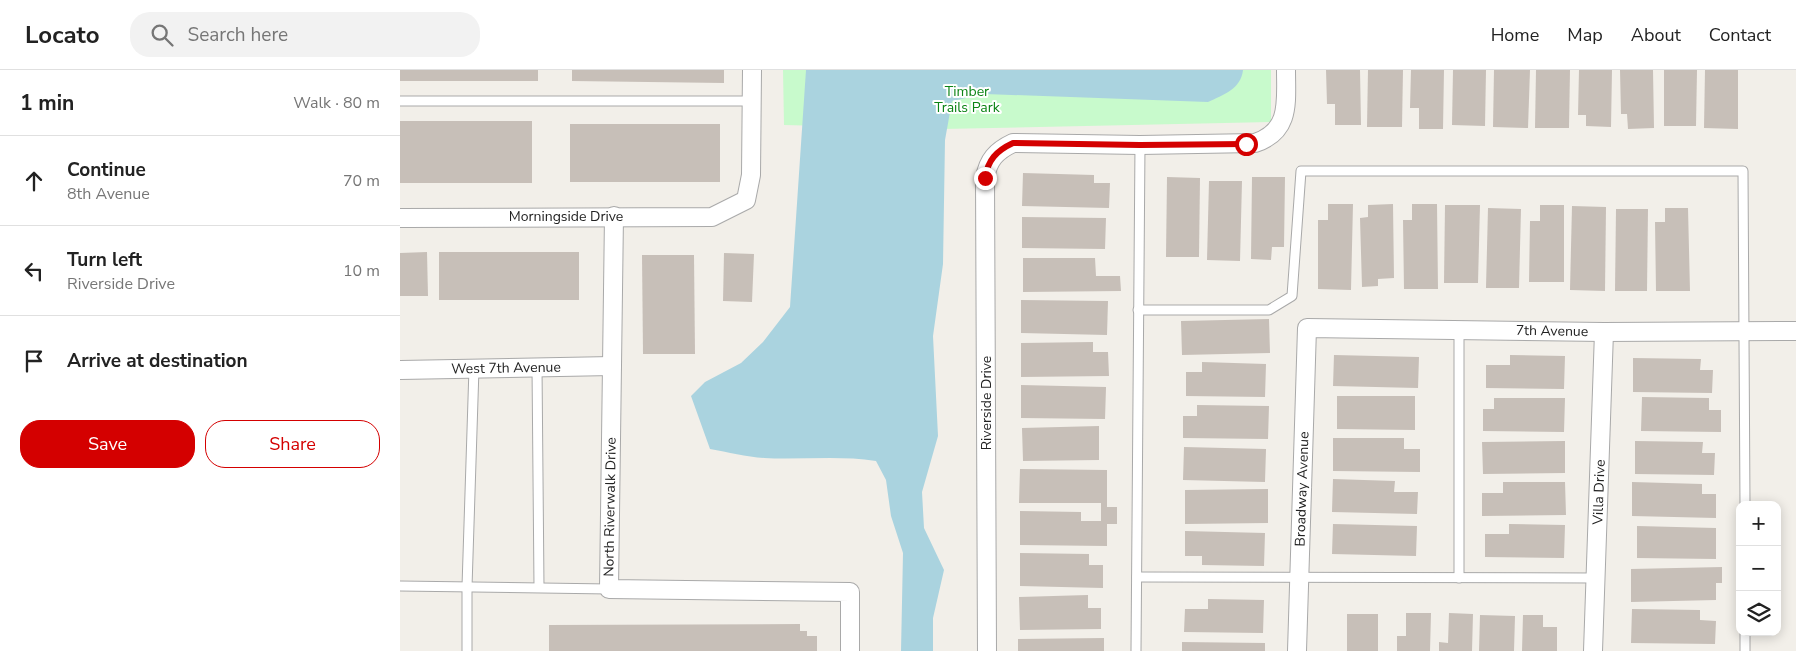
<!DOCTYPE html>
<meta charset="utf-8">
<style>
:root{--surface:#fff;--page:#f2f2f2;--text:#222;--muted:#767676;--line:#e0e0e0;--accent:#d40000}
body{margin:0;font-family:"Nunito Sans",sans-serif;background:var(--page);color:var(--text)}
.controls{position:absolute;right:15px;bottom:15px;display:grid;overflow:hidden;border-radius:10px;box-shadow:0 2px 12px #0003}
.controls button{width:45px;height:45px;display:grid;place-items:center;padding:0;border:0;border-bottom:1px solid var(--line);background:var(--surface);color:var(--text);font:25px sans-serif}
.stop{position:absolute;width:15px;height:15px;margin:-11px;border:4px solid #d40000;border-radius:50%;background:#fff}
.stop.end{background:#d40000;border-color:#fff;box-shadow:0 1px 5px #0008}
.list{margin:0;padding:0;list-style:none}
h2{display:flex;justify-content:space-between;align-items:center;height:65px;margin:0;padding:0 20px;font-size:21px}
h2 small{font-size:16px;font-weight:400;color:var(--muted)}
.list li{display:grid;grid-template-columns:32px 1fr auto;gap:15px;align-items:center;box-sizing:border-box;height:90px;padding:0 20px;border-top:1px solid var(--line)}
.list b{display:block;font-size:19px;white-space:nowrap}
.list p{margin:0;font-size:16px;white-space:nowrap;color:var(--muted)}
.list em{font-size:16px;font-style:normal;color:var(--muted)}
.actions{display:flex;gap:10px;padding:15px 20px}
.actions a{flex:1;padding:11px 0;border:1px solid var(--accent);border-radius:20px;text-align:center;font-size:18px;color:var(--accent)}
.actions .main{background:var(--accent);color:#fff}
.icon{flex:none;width:28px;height:28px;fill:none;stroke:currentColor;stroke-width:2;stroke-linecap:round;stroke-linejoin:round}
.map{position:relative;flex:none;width:1396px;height:581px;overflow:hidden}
header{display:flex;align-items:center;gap:30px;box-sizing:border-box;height:70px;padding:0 25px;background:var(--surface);border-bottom:1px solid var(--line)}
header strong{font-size:24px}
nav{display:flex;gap:28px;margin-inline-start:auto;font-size:18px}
.search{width:350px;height:45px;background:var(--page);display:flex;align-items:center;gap:12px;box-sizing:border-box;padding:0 18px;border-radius:20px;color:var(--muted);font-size:19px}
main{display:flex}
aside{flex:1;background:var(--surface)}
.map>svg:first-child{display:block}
</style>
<header>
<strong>Locato</strong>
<div class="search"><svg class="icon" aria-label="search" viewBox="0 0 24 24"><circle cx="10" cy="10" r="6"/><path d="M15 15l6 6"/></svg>Search here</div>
<nav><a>Home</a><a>Map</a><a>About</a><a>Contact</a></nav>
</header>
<main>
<aside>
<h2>1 min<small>Walk · 80 m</small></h2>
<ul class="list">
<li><svg class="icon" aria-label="ahead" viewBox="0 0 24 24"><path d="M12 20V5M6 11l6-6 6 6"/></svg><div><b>Continue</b><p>8th Avenue</p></div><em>70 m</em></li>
<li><svg class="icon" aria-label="left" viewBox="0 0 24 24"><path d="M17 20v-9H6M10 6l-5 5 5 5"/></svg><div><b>Turn left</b><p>Riverside Drive</p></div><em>10 m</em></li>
<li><svg class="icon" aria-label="arrive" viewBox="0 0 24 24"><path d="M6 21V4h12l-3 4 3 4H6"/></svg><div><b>Arrive at destination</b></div></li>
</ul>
<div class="actions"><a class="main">Save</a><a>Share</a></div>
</aside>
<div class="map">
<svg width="1396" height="581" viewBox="0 0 1396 581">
<rect width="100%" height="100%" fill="#f2efe9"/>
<path fill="#c8facc" d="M383,0H871V52L542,59L384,55Z"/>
<path fill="#aad3df" d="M406,0H843C841,19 823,25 808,32L585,24L552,31L545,70L543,194L533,266L538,366L522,422L524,458L544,500L533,548V581H501L503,483L491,446L486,410L476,391C439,385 401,390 364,388C346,387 328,382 310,379L291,326L305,312L341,293L363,272L390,237Z"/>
<g fill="#c7bfb8">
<rect x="0" y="0" width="138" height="11"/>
<path d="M172,0H324V13L172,11Z"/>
<path d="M926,0H960L961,55H935V34H927Z"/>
<path d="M968,0H1003L1002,57H967Z"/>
<path d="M1011,0H1044L1043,59H1019V38H1010Z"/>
<path d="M1053,0H1086L1085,56L1052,55Z"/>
<path d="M1094,0H1130L1128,58L1093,57Z"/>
<path d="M1136,0H1170L1169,58H1135Z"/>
<path d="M1179,0H1212L1211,57L1186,56V45H1178Z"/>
<path d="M1220,0H1253L1254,58L1228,59L1227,44H1221Z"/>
<path d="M1264,0H1297L1296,56H1264Z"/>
<path d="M1305,0H1338V59L1304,58Z"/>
<rect x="0" y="51" width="132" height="62"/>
<rect x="170" y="54" width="150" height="58"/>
<path d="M623,103L694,105V113H710L709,138L622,136Z"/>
<path d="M767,107L800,108L799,187H766Z"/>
<path d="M852,107H885L884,177H872L871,190L851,189Z"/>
<path d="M809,111H842L840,191L807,190Z"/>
<path d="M928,134H953L951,220L918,219V150H928Z"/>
<path d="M993,134L994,208L978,209V216L962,217L960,148L968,147V135Z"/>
<path d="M1012,134H1037L1038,219H1004L1003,150H1012Z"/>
<path d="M1045,135H1080L1078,213H1044Z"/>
<path d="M1140,135H1164V212H1129L1130,151H1140Z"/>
<path d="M1172,136L1206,137L1205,221L1170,220Z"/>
<path d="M1088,138L1121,139L1119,218H1086Z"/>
<path d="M1265,138H1288L1290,221H1256L1255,152H1265Z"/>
<path d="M1216,139H1248L1247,221H1215Z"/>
<path d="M622,147L706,148L705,179L622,178Z"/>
<path d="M27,182L28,226H0V183Z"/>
<rect x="39" y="182" width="140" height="48"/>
<path d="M324,183L354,184L352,232L323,231Z"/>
<path d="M242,185H294L295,284H243Z"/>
<path d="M623,188H695L696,206H720L721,221L623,222Z"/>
<path d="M621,230L708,231L707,265L621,263Z"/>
<path d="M869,249L870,283L782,285L781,251Z"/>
<path d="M693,272V282H708L709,306L621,307V273Z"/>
<path d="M934,285L1019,287L1018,318L933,316Z"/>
<path d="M1110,285L1165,286L1164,319L1086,318V295H1110Z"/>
<path d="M1233,288L1301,289L1300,300H1313L1312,323L1233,322Z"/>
<path d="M802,292L866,294L865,327L786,326V302H802Z"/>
<path d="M621,315L706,317L705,349L621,348Z"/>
<path d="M937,326H1015V360L937,359Z"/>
<path d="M1242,327L1309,328V340H1321V362L1241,361Z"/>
<path d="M1094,328H1165L1164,362L1083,361V339H1094Z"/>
<path d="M797,335L869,336L868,369L783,368V346H797Z"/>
<path d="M699,356V390L623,391L622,358Z"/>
<path d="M933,368H1004V379H1020V402L933,401Z"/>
<path d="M1165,371V403L1083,404L1082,372Z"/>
<path d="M1235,371L1303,372L1302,383H1315L1314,405L1235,404Z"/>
<path d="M784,377L866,379L865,412L783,410Z"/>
<path d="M620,399L707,400V437H717V454H707V476L620,475V441L681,442V451H701V433H619Z"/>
<path d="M933,409L995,411L994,422H1018L1017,444L932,442Z"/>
<path d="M1103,412H1165L1166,445L1082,446V423H1103Z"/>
<path d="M1232,412L1302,414V424H1316V448L1232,446Z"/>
<path d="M868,419V453L785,454V420Z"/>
<path d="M933,454L1017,456L1016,486L932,484Z"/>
<path d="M1109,454L1165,455L1164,488L1085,487V464H1109Z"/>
<path d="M1237,456L1316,458V489L1237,488Z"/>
<path d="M785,461L865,463L864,496L802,495V486H785Z"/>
<path d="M620,483L689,484V495H703V518L620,516Z"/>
<path d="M1322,497V513H1316V530L1231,532V499Z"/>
<path d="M688,525V538H701V559L620,560L619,527Z"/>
<path d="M808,529L864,530L863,563L784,562L785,539H808Z"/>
<path d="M1232,539L1300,540V550L1316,551L1315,574L1231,573Z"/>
<path d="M1006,543H1031L1030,581H997V566H1006Z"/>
<path d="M1049,543L1073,544L1072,581H1039V572L1048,573Z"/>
<rect x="947" y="544" width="31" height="37"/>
<path d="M1080,545L1115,546L1114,581H1079Z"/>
<path d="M1123,545H1143V557H1157V581H1122Z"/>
<path d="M400,554V561H407V566H417V581H149V555Z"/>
<path d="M704,568V581H618V569Z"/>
<path d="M782,572L865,573V581H782Z"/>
</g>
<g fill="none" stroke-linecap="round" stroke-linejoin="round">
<g stroke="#a9a9a9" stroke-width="11">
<g id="lane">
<path d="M0,31H351"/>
<path d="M738,240H869L892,226L901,101H1343L1345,435"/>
<path d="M1059,260V508"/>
<path d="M137,297L139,517"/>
<path d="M737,507L1195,508"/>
<path d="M0,516L209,519"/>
<path d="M1345,562V581"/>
<path d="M67,581V517L74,298"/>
<path d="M736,581L740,75"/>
</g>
</g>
<g stroke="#a9a9a9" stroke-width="20">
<g id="street">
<path d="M214,146L209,519L450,522V581"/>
<path d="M0,148L312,147L346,130L351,105L352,0"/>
<path d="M0,300L212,296"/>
<path d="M587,581L585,108C588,90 596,81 613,73L740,75L855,73C891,61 886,32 886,0"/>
<path d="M897,581L907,258L1204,262L1396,261"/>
<path d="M1193,581L1204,262"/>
</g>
</g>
<use href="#lane" stroke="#fff" stroke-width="9"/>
<use href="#street" stroke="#fff" stroke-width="18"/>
</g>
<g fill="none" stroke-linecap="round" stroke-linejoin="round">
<path stroke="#d40000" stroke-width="6" d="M585,108C588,90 596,81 613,73L740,75L846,74"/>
</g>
<g text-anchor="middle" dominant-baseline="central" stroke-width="4" stroke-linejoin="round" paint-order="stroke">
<g font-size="14" fill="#0c8416" stroke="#fff">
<text x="567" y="21">Timber<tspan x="567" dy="16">Trails Park</tspan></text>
</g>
<g font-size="14" fill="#222" stroke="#fff">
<text x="166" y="146">Morningside Drive</text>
<text transform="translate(1152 261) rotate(1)">7th Avenue</text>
<text transform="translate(106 298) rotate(-1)">West 7th Avenue</text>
<text transform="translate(586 333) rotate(-90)">Riverside Drive</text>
<text transform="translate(902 419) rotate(-88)">Broadway Avenue</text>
<text transform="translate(1199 422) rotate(-88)">Villa Drive</text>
<text transform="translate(210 437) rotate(-89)">North Riverwalk Drive</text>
</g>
</g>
</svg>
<div class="controls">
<button>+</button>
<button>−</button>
<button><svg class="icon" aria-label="layers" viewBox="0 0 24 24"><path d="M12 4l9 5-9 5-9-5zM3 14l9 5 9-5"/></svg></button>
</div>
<div class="stop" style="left:846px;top:74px"></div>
<div class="stop end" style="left:585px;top:108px"></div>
</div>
</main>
